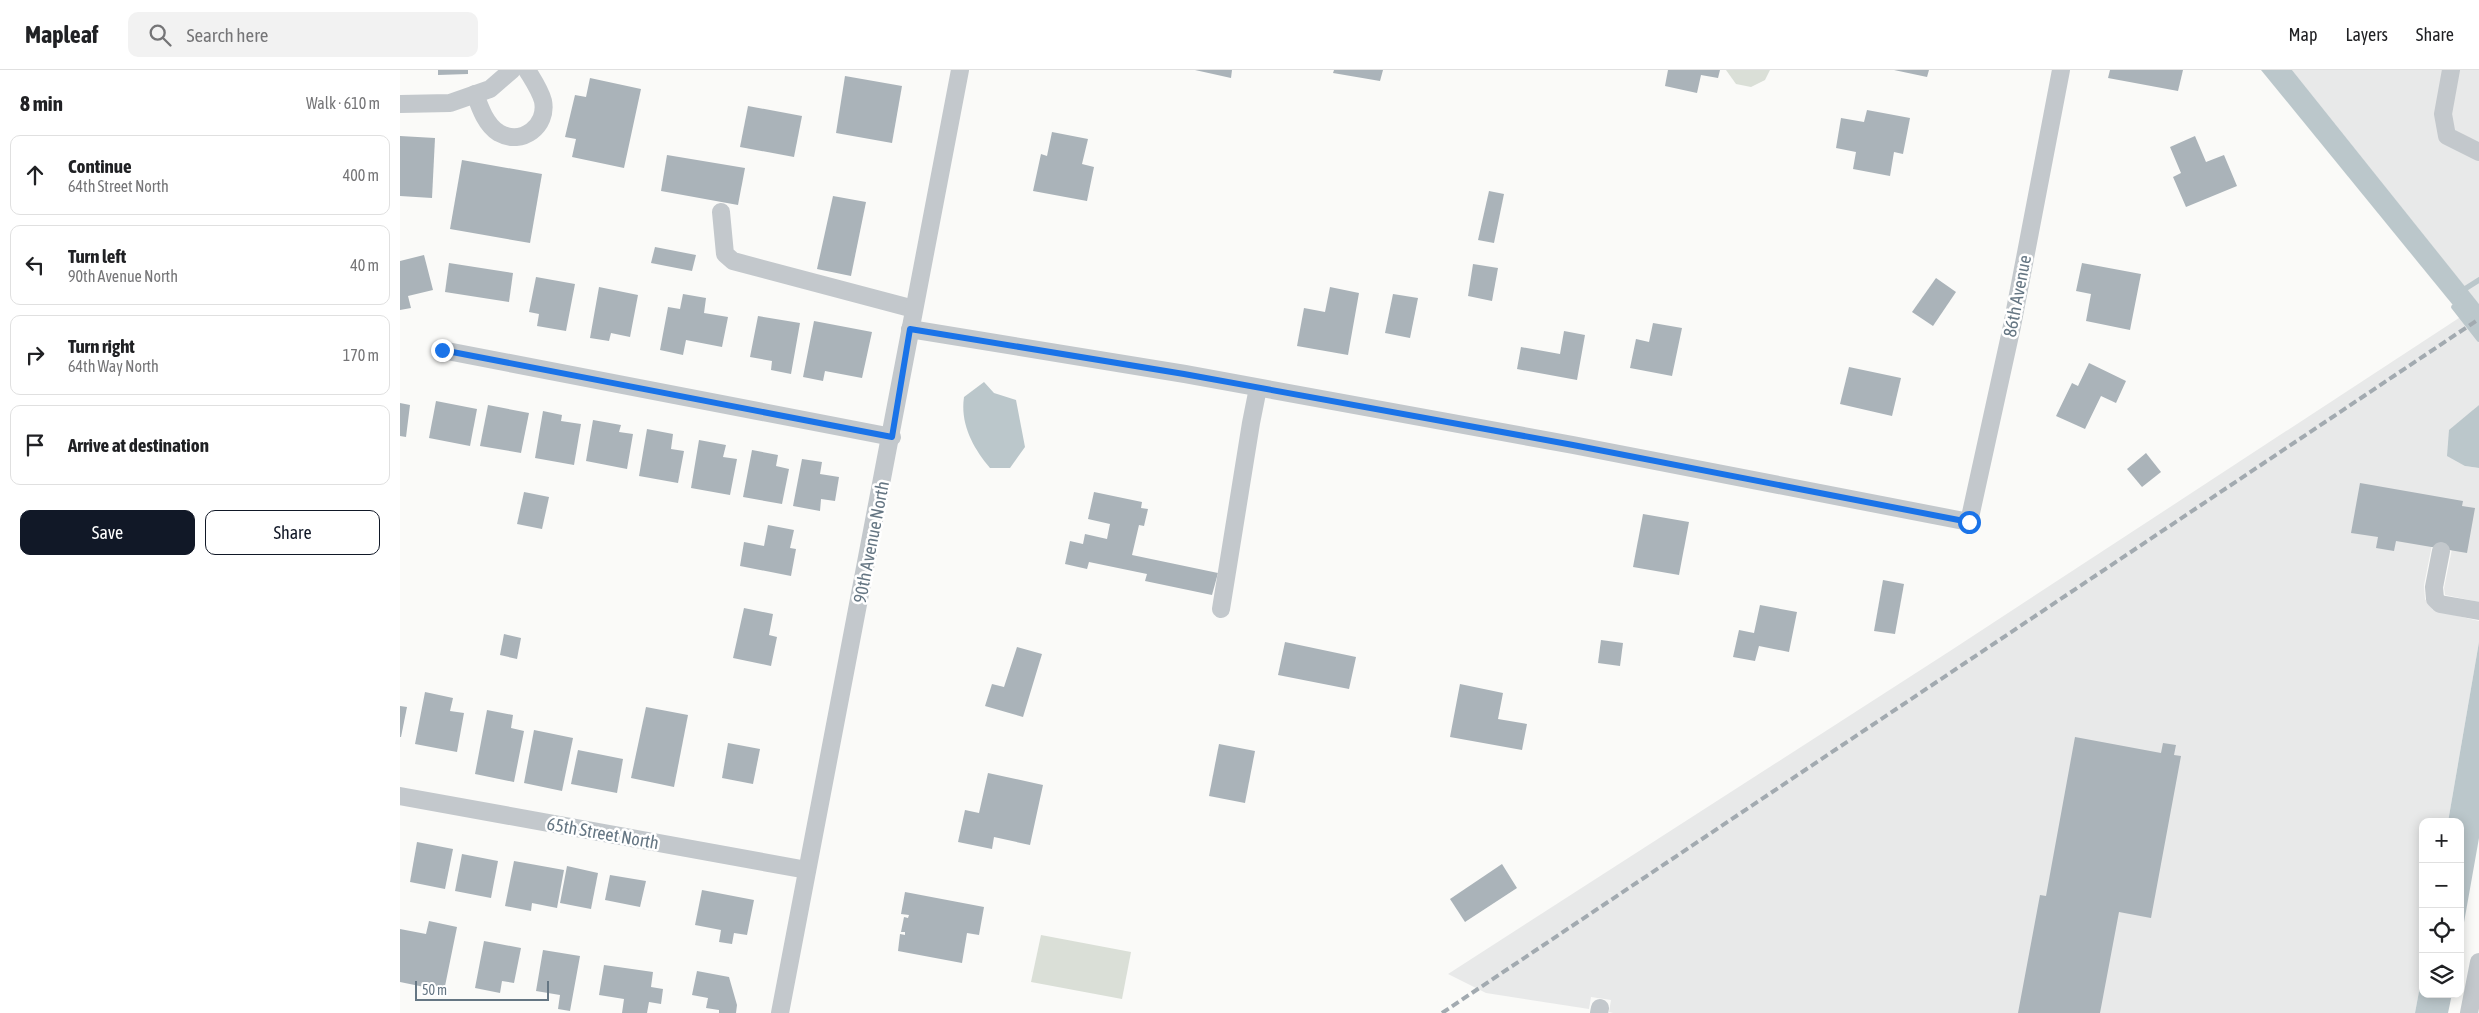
<!DOCTYPE html>
<meta charset="utf-8">
<style>
:root{--surface:#fff;--page:#f2f2f2;--text:#202124;--muted:#757577;--line:#e0e0e0;--accent:#111827}
body{margin:0;font-family:"Asap Condensed",sans-serif;background:var(--page);color:var(--text)}
.controls{position:absolute;right:15px;bottom:15px;display:grid;overflow:hidden;border-radius:10px;box-shadow:0 2px 12px #0003}
.controls button{width:45px;height:45px;display:grid;place-items:center;padding:0;border:0;border-bottom:1px solid var(--line);background:var(--surface);color:var(--text);font:25px sans-serif}
.scale{position:absolute;left:15px;bottom:12px;width:134px;box-sizing:border-box;padding-left:5px;border:2px solid #657683;border-top:0;font-size:14px;line-height:18px;white-space:nowrap;color:#657683;-webkit-text-stroke:4px #fff;paint-order:stroke}
.stop{position:absolute;width:15px;height:15px;margin:-11px;border:4px solid #1a73e8;border-radius:50%;background:#fff}
.stop.end{background:#1a73e8;border-color:#fff;box-shadow:0 1px 5px #0008}
.list{margin:0;padding:0;list-style:none}
h2{display:flex;justify-content:space-between;align-items:center;height:65px;margin:0;padding:0 20px;font-size:21px}
h2 small{font-size:16px;font-weight:400;color:var(--muted)}
.list li{display:grid;grid-template-columns:32px 1fr auto;gap:15px;align-items:center;box-sizing:border-box;height:80px;margin:0 10px 10px;padding:0 10px;border:1px solid var(--line);border-radius:10px}
.list b{display:block;font-size:19px;white-space:nowrap}
.list p{margin:0;font-size:16px;white-space:nowrap;color:var(--muted)}
.list em{font-size:16px;font-style:normal;color:var(--muted)}
.actions{display:flex;gap:10px;padding:15px 20px}
.actions a{flex:1;padding:11px 0;border:1px solid var(--accent);border-radius:10px;text-align:center;font-size:18px;color:var(--accent)}
.actions .main{background:var(--accent);color:#fff}
.icon{flex:none;width:28px;height:28px;fill:none;stroke:currentColor;stroke-width:2;stroke-linecap:round;stroke-linejoin:round}
.map{position:relative;flex:none;width:2079px;height:943px;overflow:hidden}
header{display:flex;align-items:center;gap:30px;box-sizing:border-box;height:70px;padding:0 25px;background:var(--surface);border-bottom:1px solid var(--line)}
header strong{font-size:24px}
nav{display:flex;gap:28px;margin-inline-start:auto;font-size:18px}
.search{width:350px;height:45px;background:var(--page);display:flex;align-items:center;gap:12px;box-sizing:border-box;padding:0 18px;border-radius:10px;color:var(--muted);font-size:19px}
main{display:flex}
aside{flex:1;background:var(--surface)}
.map>svg:first-child{display:block}
</style>
<header>
<strong>Mapleaf</strong>
<div class="search"><svg class="icon" aria-label="search" viewBox="0 0 24 24"><circle cx="10" cy="10" r="6"/><path d="M15 15l6 6"/></svg>Search here</div>
<nav><a>Map</a><a>Layers</a><a>Share</a></nav>
</header>
<main>
<aside>
<h2>8 min<small>Walk · 610 m</small></h2>
<ul class="list">
<li><svg class="icon" aria-label="ahead" viewBox="0 0 24 24"><path d="M12 20V5M6 11l6-6 6 6"/></svg><div><b>Continue</b><p>64th Street North</p></div><em>400 m</em></li>
<li><svg class="icon" aria-label="left" viewBox="0 0 24 24"><path d="M17 20v-9H6M10 6l-5 5 5 5"/></svg><div><b>Turn left</b><p>90th Avenue North</p></div><em>40 m</em></li>
<li><svg class="icon" aria-label="right" viewBox="0 0 24 24"><path d="M7 20v-9h11M14 6l5 5-5 5"/></svg><div><b>Turn right</b><p>64th Way North</p></div><em>170 m</em></li>
<li><svg class="icon" aria-label="arrive" viewBox="0 0 24 24"><path d="M6 21V4h12l-3 4 3 4H6"/></svg><div><b>Arrive at destination</b></div></li>
</ul>
<div class="actions"><a class="main">Save</a><a>Share</a></div>
</aside>
<div class="map">
<svg width="2079" height="943" viewBox="0 0 2079 943">
<rect width="100%" height="100%" fill="#fafaf8"/>
<g fill="#e8e9e9">
<path d="M1892,0H2079V234L2056,206Z"/>
<path d="M2062,246L2079,267V335L2073,340L2065,396L2079,398V532L2045,525L2044,518L2053,474L2033,470L2024,515L2025,529L2033,540L2079,551V572L2048,752H2023V900L2015,943H1213L1209,942L1211,930L1191,927L1189,939L1086,923L1048,904L1550,581Z"/>
</g>
<g fill="#dadfd7">
<path d="M1326,0H1370L1365,10L1351,17L1336,14Z"/>
<path d="M641,865L731,882L722,929L631,912Z"/>
</g>
<g fill="#bbc7cb">
<path d="M1861,0H1892L2079,234V267Z"/>
<path d="M584,312L594,323L616,330L625,377L610,398H590C573,378 560,354 564,327Z"/>
<path d="M2079,335V398L2065,396L2047,386L2049,360Z"/>
<path d="M2079,572V768L2060,875V752H2048Z"/>
<path d="M2023,900V924H2052L2048,943H2015Z"/>
</g>
<g fill="none" stroke-linecap="round" stroke-linejoin="round">
<g stroke="#bbc7cb" stroke-width="5.5">
<path d="M2060,222L2079,210"/>
<path d="M2054,237L2079,269"/>
</g>
</g>
<g fill="#aab3b9">
<path d="M38,0H68V4L38,5Z"/>
<path d="M795,0H832L831,8Z"/>
<path d="M934,0H983L980,11L933,3Z"/>
<path d="M1268,0H1320L1318,8L1301,5L1297,23L1265,16Z"/>
<path d="M1494,0H1529L1527,7Z"/>
<path d="M1710,0H1783L1778,21L1708,8Z"/>
<path d="M445,6L502,16L492,73L436,63Z"/>
<path d="M190,8L241,19L224,98L172,87L176,69L165,67L175,25L186,27Z"/>
<path d="M348,36L402,46L394,87L340,77Z"/>
<path d="M1467,40L1510,48L1503,84L1494,82L1490,106L1453,99L1456,82L1436,78L1441,48L1464,52Z"/>
<path d="M652,62L688,69L682,94L694,97L687,131L633,121L641,84L647,86Z"/>
<path d="M0,66L35,68L32,128L0,126Z"/>
<path d="M1795,66L1806,92L1824,85L1837,116L1786,137L1773,107L1781,103L1770,77Z"/>
<path d="M267,85L345,98L338,135L261,121Z"/>
<path d="M62,90L142,104L130,173L50,159Z"/>
<path d="M1089,121L1104,124L1094,173L1078,170Z"/>
<path d="M433,126L466,132L451,206L417,199Z"/>
<path d="M255,177L296,185L292,201L251,193Z"/>
<path d="M24,185L33,220L8,226L11,238L0,240V191Z"/>
<path d="M49,193L113,203L109,232L45,222Z"/>
<path d="M1682,193L1741,204L1730,260L1686,251L1691,224L1676,221Z"/>
<path d="M1073,194L1098,198L1092,231L1068,226Z"/>
<path d="M136,207L175,214L166,261L137,256L139,244L129,242Z"/>
<path d="M1536,208L1556,222L1533,256L1512,242Z"/>
<path d="M199,217L238,225L230,267L211,263L209,271L190,268Z"/>
<path d="M930,217L959,223L948,285L897,276L904,238L925,242Z"/>
<path d="M283,224L306,228L304,243L328,247L322,277L286,270L283,285L260,280L268,237L280,239Z"/>
<path d="M993,224L1018,228L1010,268L985,263Z"/>
<path d="M358,246L400,253L391,304L371,300L372,291L350,287Z"/>
<path d="M414,251L472,262L462,308L425,301L423,311L403,307Z"/>
<path d="M1253,253L1282,258L1272,306L1230,298L1236,269L1249,272Z"/>
<path d="M1164,261L1185,265L1177,310L1117,299L1121,277L1160,284Z"/>
<path d="M1689,293L1726,311L1716,333L1701,326L1685,359L1656,346L1672,313L1678,316Z"/>
<path d="M1449,297L1501,308L1492,346L1440,334Z"/>
<path d="M36,331L77,339L70,376L29,368Z"/>
<path d="M0,333L10,335L6,367L0,366Z"/>
<path d="M88,335L129,343L121,383L80,376Z"/>
<path d="M143,341L162,345L161,351L181,354L174,395L135,388Z"/>
<path d="M193,350L221,355L219,362L233,364L227,399L186,391Z"/>
<path d="M247,359L273,364L271,379L284,381L278,413L239,406Z"/>
<path d="M299,370L326,375L323,387L337,389L330,425L291,418Z"/>
<path d="M352,380L378,385L376,396L389,399L382,434L343,427Z"/>
<path d="M1746,383L1761,402L1742,417L1727,399Z"/>
<path d="M402,389L422,392L420,404L439,407L435,431L421,429L420,441L393,436Z"/>
<path d="M1960,413L2063,431L2062,436L2075,438L2067,483L1996,471L1994,481L1976,478L1978,467L1951,463Z"/>
<path d="M124,422L149,427L142,459L117,454Z"/>
<path d="M694,422L742,432L741,438L748,439L744,456L739,455L732,485L818,503L812,525L745,511L747,504L689,492L687,499L665,494L670,471L683,474L685,464L707,469L710,454L688,449Z"/>
<path d="M1243,444L1289,452L1279,505L1233,497Z"/>
<path d="M368,455L394,460L390,478L396,479L391,506L340,496L344,472L364,476Z"/>
<path d="M1483,510L1504,514L1495,564L1474,561Z"/>
<path d="M1360,535L1397,542L1389,582L1359,576L1355,591L1333,587L1339,560L1354,563Z"/>
<path d="M344,538L373,544L369,565L377,567L371,596L333,588Z"/>
<path d="M104,564L121,568L117,589L100,585Z"/>
<path d="M1201,570L1223,573L1220,596L1198,593Z"/>
<path d="M885,572L956,587L949,619L878,605Z"/>
<path d="M617,577L642,584L623,647L585,636L592,614L604,617Z"/>
<path d="M1060,614L1103,623L1098,649L1127,654L1122,680L1050,667Z"/>
<path d="M25,622L53,628L50,641L64,643L57,682L15,674Z"/>
<path d="M0,636L7,637L1,667H0Z"/>
<path d="M246,637L288,645L274,717L231,708Z"/>
<path d="M87,640L113,645L111,658L124,661L114,712L75,704Z"/>
<path d="M134,660L173,668L162,721L124,713Z"/>
<path d="M1675,667L1761,683L1763,673L1776,675L1774,685L1781,686L1751,848L1719,842L1700,943H1618L1640,825L1646,826Z"/>
<path d="M328,673L360,679L353,714L322,708Z"/>
<path d="M819,674L855,681L845,733L809,726Z"/>
<path d="M178,680L223,689L217,723L171,714Z"/>
<path d="M588,703L643,715L630,775L594,767L592,779L558,772L565,740L579,743Z"/>
<path d="M17,772L53,779L45,819L10,812Z"/>
<path d="M62,784L98,791L91,828L55,821Z"/>
<path d="M114,791L164,800L157,838L132,833L131,841L105,836Z"/>
<path d="M1102,794L1117,818L1065,852L1050,829Z"/>
<path d="M167,796L198,803L191,839L160,833Z"/>
<path d="M210,805L246,811L240,837L205,830Z"/>
<path d="M302,820L354,830L347,865L334,863L332,874L319,872L321,860L295,855Z"/>
<path d="M505,822L584,837L579,865L567,863L562,893L498,881L500,864L505,865V862H501L504,847L508,848L509,845L501,844Z"/>
<path d="M29,851L57,857L44,921L0,912V859L26,864Z"/>
<path d="M84,871L121,878L114,913L102,911L100,923L75,918Z"/>
<path d="M143,880L180,886L170,941L158,939L160,925L136,921Z"/>
<path d="M204,895L253,902L251,917L263,919L261,934L249,932L247,943H222L224,929L199,925Z"/>
<path d="M297,901L329,907L337,935L336,943H319V940L306,938L308,928L292,925Z"/>
</g>
<g fill="none" stroke-linecap="round" stroke-linejoin="round">
<g stroke="#c3c8cc" stroke-width="18">
<path d="M2051,0L2043,44L2047,66L2079,82"/>
<path d="M75,24C80,38 86,55 99,63C122,76 148,56 143,31C140,20 133,10 127,0"/>
<path d="M0,34L50,33L90,19L112,0"/>
<path d="M321,142L325,184L333,191L514,239"/>
<path d="M510,259L785,304L1173,375L1569,452L1612,256L1661,0"/>
<path d="M42,280L492,367"/>
<path d="M2041,481L2034,517L2035,529L2040,534L2079,541"/>
<path d="M821,539L851,353L858,318"/>
<path d="M0,726L407,800"/>
<path d="M380,943L560,0"/>
<path d="M1199,943L1200,938"/>
<path d="M2069,943L2079,892"/>
</g>
<path stroke="#a2aab0" stroke-width="4" stroke-dasharray="8 4" stroke-linecap="butt" d="M1042,943L2079,249"/>
</g>
<g fill="none" stroke-linecap="round" stroke-linejoin="round">
<path stroke="#1a73e8" stroke-width="6" d="M42,280L492,367L510,259L784,304L1173,375L1569,452"/>
</g>
<g text-anchor="middle" dominant-baseline="central" stroke-width="5" stroke-linejoin="round" paint-order="stroke">
<g font-size="18" fill="#657683" stroke="#fff">
<text transform="translate(1617 226) rotate(-79)">86th Avenue</text>
<text transform="translate(471 472) rotate(-79)">90th Avenue North</text>
<text transform="translate(203 763) rotate(10)">65th Street North</text>
</g>
</g>
</svg>
<div class="controls">
<button>+</button>
<button>−</button>
<button><svg class="icon" aria-label="locate" viewBox="0 0 24 24"><circle cx="12" cy="12" r="6"/><path d="M12 2v4M12 18v4M2 12h4M18 12h4"/></svg></button>
<button><svg class="icon" aria-label="layers" viewBox="0 0 24 24"><path d="M12 4l9 5-9 5-9-5zM3 14l9 5 9-5"/></svg></button>
</div>
<div class="scale">50 m</div>
<div class="stop" style="left:1569px;top:452px"></div>
<div class="stop end" style="left:42px;top:280px"></div>
</div>
</main>
